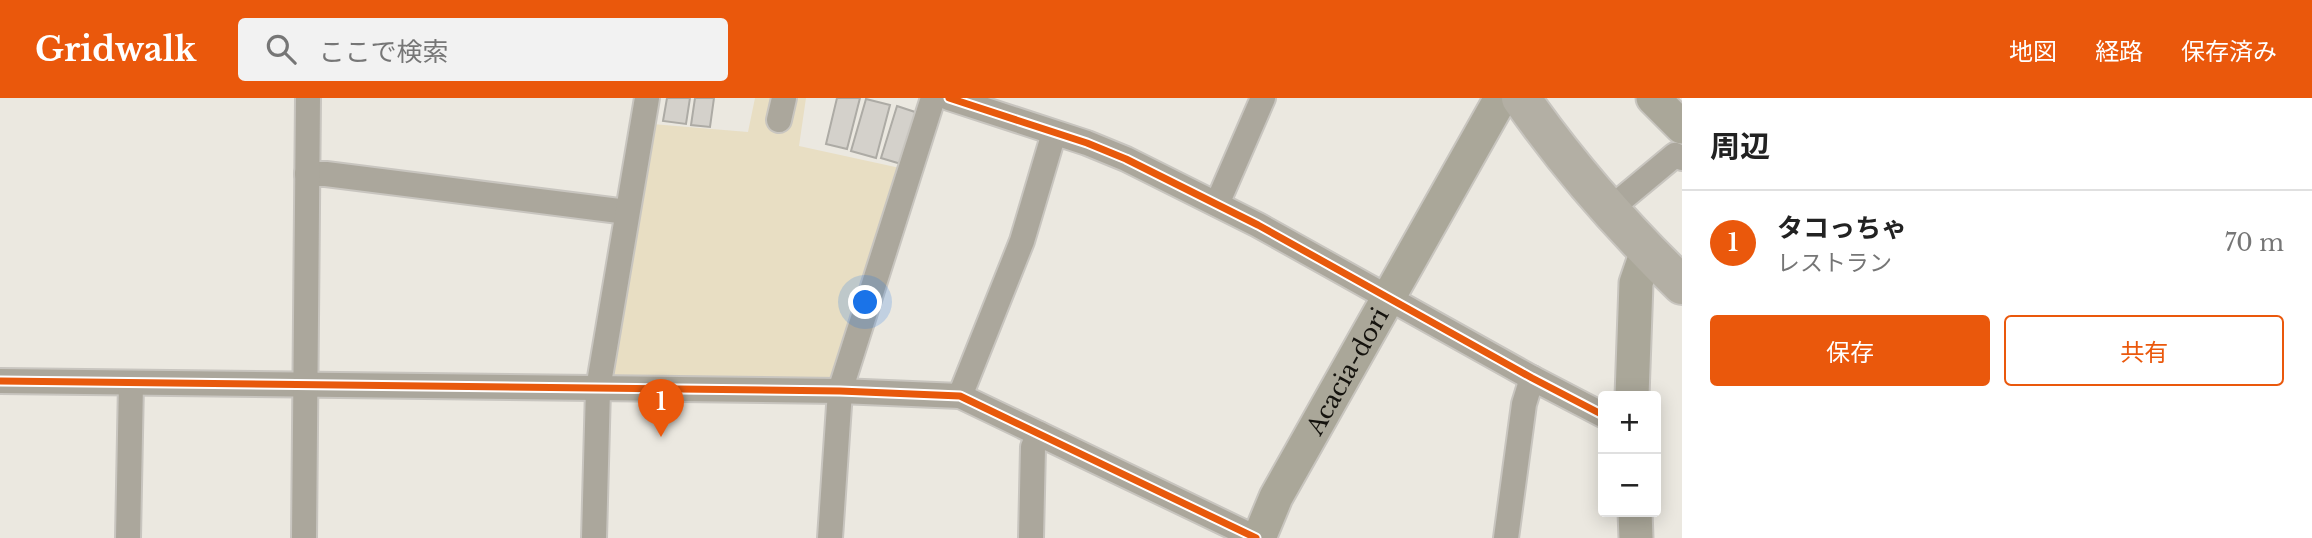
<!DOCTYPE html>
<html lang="ja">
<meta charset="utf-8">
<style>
:root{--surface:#fff;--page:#f2f2f2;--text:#222;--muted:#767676;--line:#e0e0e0;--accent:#ea580c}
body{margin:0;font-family:"Libre Baskerville","Noto Sans JP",serif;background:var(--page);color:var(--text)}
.controls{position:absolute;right:21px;bottom:21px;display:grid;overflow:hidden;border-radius:7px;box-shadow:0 4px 18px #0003}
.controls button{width:63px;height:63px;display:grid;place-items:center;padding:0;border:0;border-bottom:2px solid var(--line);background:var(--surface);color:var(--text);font:35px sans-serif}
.you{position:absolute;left:866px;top:205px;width:24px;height:24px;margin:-18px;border:5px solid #fff;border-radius:50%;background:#1a73e8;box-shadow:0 0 0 10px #1a73e833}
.badge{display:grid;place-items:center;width:46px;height:46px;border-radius:50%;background:var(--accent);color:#fff;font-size:23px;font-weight:700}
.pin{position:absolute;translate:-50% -58px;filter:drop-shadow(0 2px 4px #0008)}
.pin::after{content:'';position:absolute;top:37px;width:24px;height:21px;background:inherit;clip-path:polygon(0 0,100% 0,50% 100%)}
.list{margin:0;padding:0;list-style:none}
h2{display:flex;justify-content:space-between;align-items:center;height:91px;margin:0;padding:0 28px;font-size:30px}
h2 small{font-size:23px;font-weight:400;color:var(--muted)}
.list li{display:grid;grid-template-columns:46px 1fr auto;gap:21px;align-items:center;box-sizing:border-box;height:105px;padding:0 28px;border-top:2px solid var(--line)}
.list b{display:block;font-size:26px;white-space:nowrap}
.list p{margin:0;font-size:23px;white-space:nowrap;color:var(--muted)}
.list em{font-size:23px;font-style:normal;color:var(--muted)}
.actions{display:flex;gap:14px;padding:21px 28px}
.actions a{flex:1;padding:16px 0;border:2px solid var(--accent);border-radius:7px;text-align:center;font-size:24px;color:var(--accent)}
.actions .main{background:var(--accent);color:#fff}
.icon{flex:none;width:38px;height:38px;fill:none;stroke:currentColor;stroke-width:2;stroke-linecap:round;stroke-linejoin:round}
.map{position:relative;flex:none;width:1682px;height:440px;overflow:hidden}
header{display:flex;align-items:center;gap:42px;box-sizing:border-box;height:98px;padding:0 35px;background:var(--accent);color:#fff}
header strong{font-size:33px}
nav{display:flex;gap:38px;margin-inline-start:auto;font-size:24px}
.search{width:490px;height:63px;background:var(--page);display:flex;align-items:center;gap:18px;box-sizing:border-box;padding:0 24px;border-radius:7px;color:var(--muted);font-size:26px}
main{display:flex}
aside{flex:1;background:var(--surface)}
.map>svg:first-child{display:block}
</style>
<header>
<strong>Gridwalk</strong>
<div class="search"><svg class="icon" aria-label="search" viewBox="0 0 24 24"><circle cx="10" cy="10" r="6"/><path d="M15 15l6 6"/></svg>ここで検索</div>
<nav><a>地図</a><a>経路</a><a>保存済み</a></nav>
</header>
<main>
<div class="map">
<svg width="1682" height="440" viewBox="0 0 1682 440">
<rect width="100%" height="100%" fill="#ebe8e0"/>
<path fill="#e8dec3" d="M755,0H806L799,48L900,70L831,281L612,279L652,26L748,34Z"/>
<g fill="#d4d1cb" stroke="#adaba5" stroke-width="2">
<path d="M667,0H690L686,26L663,23Z"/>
<path d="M695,0H714L710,29L691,27Z"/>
<path d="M837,0H860L847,51L826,46Z"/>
<path d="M866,1L890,7L876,60L851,53Z"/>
<path d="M897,8L918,15L901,66L881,60Z"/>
</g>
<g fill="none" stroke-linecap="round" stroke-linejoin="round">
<g stroke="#c8c5bf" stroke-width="28">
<g id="street">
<path d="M949,0L1087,45L1126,61L1258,127L1532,280L1603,317"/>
<path d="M779,22L784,0"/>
<path d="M307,76H326L627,114"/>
<path d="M1217,106L1263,0"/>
<path d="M1610,111L1675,57L1682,60"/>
<path d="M0,283L840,293L960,298L1256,440"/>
<path d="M960,298L1022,143L1054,35"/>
<path d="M128,440L131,285"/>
<path d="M304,440L308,0"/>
<path d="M594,440L598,291L647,0"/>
<path d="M830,440L840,293L933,0"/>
<path d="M1031,440L1033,349L1039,336"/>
<path d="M1506,440L1524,306L1532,280"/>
</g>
</g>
<g stroke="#c8c5bf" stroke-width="37">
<g id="secondary">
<path d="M1653,0L1682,29"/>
<path d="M1632,298L1636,185L1647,153"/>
<path d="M1635,414L1636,440"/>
<path id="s1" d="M1259,440L1276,399L1501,0"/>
</g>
</g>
<g stroke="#c8c5bf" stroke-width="42">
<path id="highway" d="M1521,0C1568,67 1623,130 1682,187"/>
</g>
<use href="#street" stroke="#aba79c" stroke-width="24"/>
<use href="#secondary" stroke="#aaa799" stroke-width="33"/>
<use href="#highway" stroke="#b3afa4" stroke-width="38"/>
<g stroke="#fff" stroke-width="11">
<g id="cycleway">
<path d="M949,0L1087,45L1126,61L1258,127L1532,280L1603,317"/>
<path d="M0,283L840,293L960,298L1256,440"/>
</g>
</g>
<use href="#cycleway" stroke="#e8590c" stroke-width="7"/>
</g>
<g text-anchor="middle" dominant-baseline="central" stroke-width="6" stroke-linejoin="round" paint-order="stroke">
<g font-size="24" fill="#15130e" stroke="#fff">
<text stroke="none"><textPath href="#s1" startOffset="189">Acacia-dori</textPath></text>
</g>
</g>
</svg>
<div class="controls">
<button>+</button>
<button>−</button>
</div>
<div class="you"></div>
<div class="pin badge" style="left:661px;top:339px">1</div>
</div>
<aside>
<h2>周辺<small></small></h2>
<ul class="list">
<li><span class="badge">1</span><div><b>タコっちゃ</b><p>レストラン</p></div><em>70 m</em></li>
</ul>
<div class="actions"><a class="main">保存</a><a>共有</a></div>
</aside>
</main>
